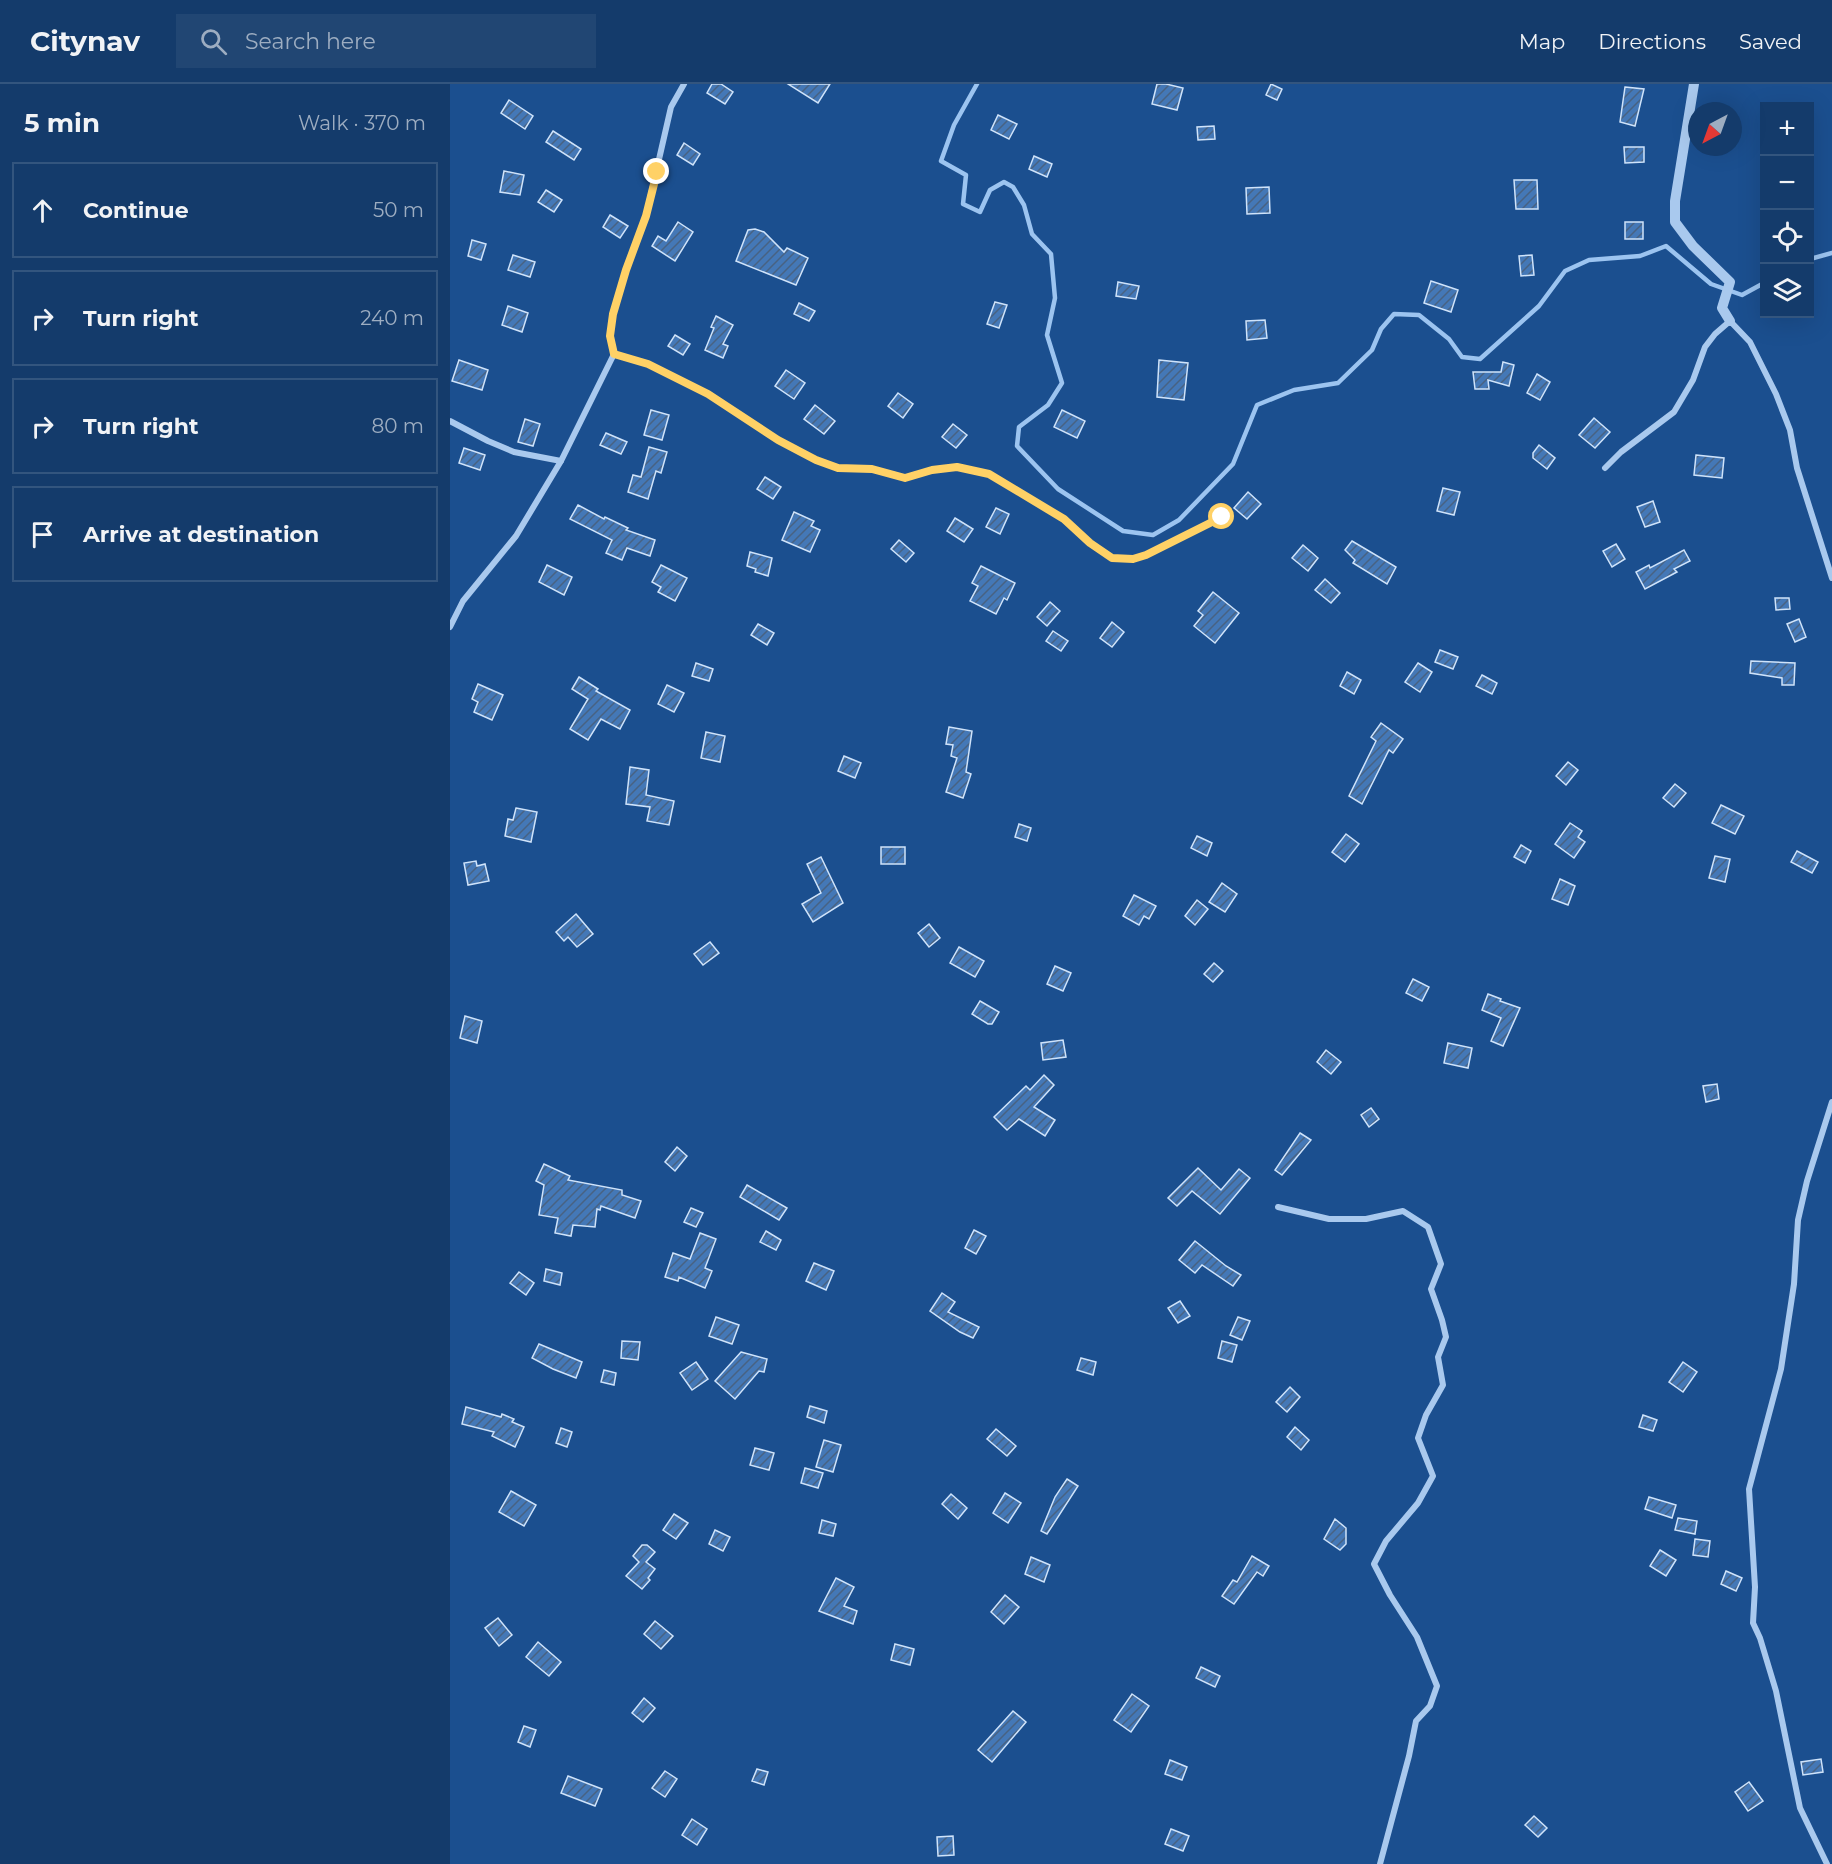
<!DOCTYPE html>
<meta charset="utf-8">
<style>
:root{--surface:#143b6b;--page:#214673;--text:#f1f3f6;--muted:#9dadc1;--line:#33557e}
body{margin:0;font-family:Montserrat,sans-serif;background:var(--page);color:var(--text)}
.controls{position:absolute;right:18px;top:18px;display:grid;overflow:hidden;border-radius:0px;box-shadow:0 6px 24px #0002}
.controls button{width:54px;height:54px;display:grid;place-items:center;padding:0;border:0;border-bottom:2px solid var(--line);background:var(--surface);color:var(--text);font:30px sans-serif}
.compass{position:absolute;left:1238px;top:18px;width:54px;height:54px;border-radius:50%;background:var(--surface);box-shadow:0 6px 24px #0002;rotate:221deg}
.stop{position:absolute;width:18px;height:18px;margin:-14px;border:4px solid #ffd166;border-radius:50%;background:#fff}
.stop.end{background:#ffd166;border-color:#fff;box-shadow:0 2px 6px #0008}
.list{margin:0;padding:0;list-style:none}
h2{display:flex;justify-content:space-between;align-items:center;height:78px;margin:0;padding:0 24px;font-size:26px}
h2 small{font-size:20px;font-weight:400;color:var(--muted)}
.list li{display:grid;grid-template-columns:39px 1fr auto;gap:18px;align-items:center;box-sizing:border-box;height:96px;margin:0 12px 12px;padding:0 12px;border:2px solid var(--line);border-radius:0px}
.list b{display:block;font-size:22px;white-space:nowrap}
.list em{font-size:20px;font-style:normal;color:var(--muted)}
.icon{flex:none;width:33px;height:33px;fill:none;stroke:currentColor;stroke-width:2;stroke-linecap:round;stroke-linejoin:round}
.map{position:relative;flex:none;width:1382px;height:1780px;overflow:hidden}
header{display:flex;align-items:center;gap:36px;box-sizing:border-box;height:84px;padding:0 30px;background:var(--surface);border-bottom:2px solid var(--line)}
header strong{font-size:28px}
nav{display:flex;gap:33px;margin-inline-start:auto;font-size:21px}
.search{width:420px;height:54px;background:var(--page);display:flex;align-items:center;gap:15px;box-sizing:border-box;padding:0 21px;border-radius:0px;color:var(--muted);font-size:22px}
main{display:flex}
aside{flex:1;background:var(--surface)}
.map>svg:first-child{display:block}
</style>
<header>
<strong>Citynav</strong>
<div class="search"><svg class="icon" aria-label="search" viewBox="0 0 24 24"><circle cx="10" cy="10" r="6"/><path d="M15 15l6 6"/></svg>Search here</div>
<nav><a>Map</a><a>Directions</a><a>Saved</a></nav>
</header>
<main>
<aside>
<h2>5 min<small>Walk · 370 m</small></h2>
<ul class="list">
<li><svg class="icon" aria-label="ahead" viewBox="0 0 24 24"><path d="M12 20V5M6 11l6-6 6 6"/></svg><div><b>Continue</b></div><em>50 m</em></li>
<li><svg class="icon" aria-label="right" viewBox="0 0 24 24"><path d="M7 20v-9h11M14 6l5 5-5 5"/></svg><div><b>Turn right</b></div><em>240 m</em></li>
<li><svg class="icon" aria-label="right" viewBox="0 0 24 24"><path d="M7 20v-9h11M14 6l5 5-5 5"/></svg><div><b>Turn right</b></div><em>80 m</em></li>
<li><svg class="icon" aria-label="arrive" viewBox="0 0 24 24"><path d="M6 21V4h12l-3 4 3 4H6"/></svg><div><b>Arrive at destination</b></div></li>
</ul>
</aside>
<div class="map">
<svg width="1382" height="1780" viewBox="0 0 1382 1780">
<defs>
<pattern id="building-hatch" width="6" height="6" patternUnits="userSpaceOnUse" patternTransform="scale(1.5)"><rect width="6" height="6" fill="#4478b7"/><path d="M-1 1l2-2M0 6l6-6M5 7l2-2" fill="none" stroke="#486282"/></pattern>
</defs>
<rect width="100%" height="100%" fill="#1b4f8f"/>
<g fill="none" stroke-linecap="round" stroke-linejoin="round">
<g stroke="#9cc4f0" stroke-width="4.5">
<path d="M527,0L504,41L491,77L516,91L513,120L530,128L540,106L554,98L563,103L574,121L582,150L601,170L605,214L597,251L612,299L598,321L569,343L567,362L608,405L673,447L703,451L729,436L783,380L807,321L844,306L888,299L922,266L931,245L944,230L969,231L999,255L1012,273L1030,275L1089,222L1115,187L1139,176L1190,172L1216,162L1261,200L1292,211L1314,199"/>
<path d="M1360,175L1382,169"/>
</g>
</g>
<g fill="url(#building-hatch)" stroke="#cfe3fa" stroke-width="1.5">
<path d="M262,0H271L283,8L275,20L257,9Z"/>
<path d="M338,0H380L368,19Z"/>
<path d="M707,0H716L733,4L727,26L702,20Z"/>
<path d="M821,0L832,5L827,16L816,11Z"/>
<path d="M1175,3L1194,5L1185,42L1170,38Z"/>
<path d="M59,16L83,32L75,45L51,29Z"/>
<path d="M548,31L567,40L559,55L541,46Z"/>
<path d="M764,42L765,55L748,56L747,43Z"/>
<path d="M103,47L131,65L124,76L96,58Z"/>
<path d="M234,59L250,70L243,81L227,71Z"/>
<path d="M1174,63H1194V78L1175,79Z"/>
<path d="M584,72L602,80L597,93L579,85Z"/>
<path d="M54,87L74,91L70,111L50,108Z"/>
<path d="M1064,96H1087L1088,125H1066Z"/>
<path d="M819,103L820,129L797,130L796,104Z"/>
<path d="M96,106L112,116L104,128L88,118Z"/>
<path d="M160,131L178,142L170,154L153,143Z"/>
<path d="M228,138L243,148L225,177L202,162L208,152L216,157Z"/>
<rect x="1175" y="138" width="18" height="17"/>
<path d="M305,145L314,148L334,168L337,164L358,174L346,201L286,177L298,146Z"/>
<path d="M22,156L36,160L31,176L18,172Z"/>
<path d="M63,171L85,178L80,193L58,186Z"/>
<path d="M1082,171L1084,191L1071,192L1069,172Z"/>
<path d="M981,197L1008,206L1001,228L974,219Z"/>
<path d="M668,198L689,202L686,215L666,212Z"/>
<path d="M545,218L557,221L549,244L537,240Z"/>
<path d="M349,219L365,227L359,237L344,230Z"/>
<path d="M58,222L78,229L72,248L52,241Z"/>
<path d="M266,232L283,241L273,260L278,262L273,274L255,266L264,244L261,243Z"/>
<path d="M815,236L817,254L797,256L796,237Z"/>
<path d="M225,251L240,260L233,271L218,262Z"/>
<path d="M9,276L38,286L32,306L2,297Z"/>
<path d="M709,276L738,279L734,316L707,313Z"/>
<path d="M1053,278L1064,281L1059,302L1038,296L1039,305H1025L1023,288H1051Z"/>
<path d="M336,286L355,299L344,315L325,302Z"/>
<path d="M1087,290L1100,298L1090,316L1077,309Z"/>
<path d="M448,309L463,320L453,334L438,322Z"/>
<path d="M365,321L385,337L374,350L354,335Z"/>
<path d="M201,326L219,331L212,356L194,351Z"/>
<path d="M612,326L635,337L627,354L604,343Z"/>
<path d="M1144,334L1160,348L1145,364L1129,351Z"/>
<path d="M75,335L90,340L83,362L68,358Z"/>
<path d="M503,340L517,351L506,364L492,353Z"/>
<path d="M156,349L177,358L171,370L150,361Z"/>
<path d="M1089,361L1105,374L1097,385L1083,374V369Z"/>
<path d="M199,363L217,368L211,389L206,387L198,415L178,408L183,391L191,393Z"/>
<path d="M14,364L35,371L30,386L9,379Z"/>
<path d="M1246,371L1274,374L1272,394L1244,391Z"/>
<path d="M315,393L331,403L323,415L307,405Z"/>
<path d="M993,404L1010,408L1004,431L987,427Z"/>
<path d="M798,408L811,420L797,435L784,424Z"/>
<path d="M1203,417L1210,438L1195,443L1187,423Z"/>
<path d="M128,421L154,435L155,433L178,444L176,446L205,456L200,472L177,464L172,476L156,469L162,456L120,435Z"/>
<path d="M546,424L559,430L550,450L536,443Z"/>
<path d="M344,428L364,437L361,442L370,446L360,468L332,456Z"/>
<path d="M505,434L523,445L514,458L497,447Z"/>
<path d="M449,456L464,469L456,478L441,465Z"/>
<path d="M902,457L946,483L937,500L903,479L905,476L895,466Z"/>
<path d="M1166,460L1175,475L1162,483L1153,467Z"/>
<path d="M853,461L868,474L858,487L842,474Z"/>
<path d="M1234,466L1240,477L1224,485L1227,488L1195,505L1186,488L1199,481L1200,484Z"/>
<path d="M300,468L322,474L318,492L305,488L306,485L297,482Z"/>
<path d="M97,481L122,493L114,511L89,498Z"/>
<path d="M211,481L237,494L225,517L208,508L211,503L202,498Z"/>
<path d="M531,482L565,499L557,516L554,514L546,530L520,517L528,502L522,499Z"/>
<path d="M875,495L890,509L881,519L865,506Z"/>
<path d="M763,508L789,529L765,559L744,542L753,531L748,527Z"/>
<path d="M1325,514H1339L1340,525L1326,526Z"/>
<path d="M600,518L610,527L597,542L587,533Z"/>
<path d="M1349,535L1356,553L1345,558L1337,540Z"/>
<path d="M662,538L674,548L662,563L650,554Z"/>
<path d="M308,540L324,549L317,561L301,551Z"/>
<path d="M603,547L618,557L611,567L596,557Z"/>
<path d="M990,566L1008,573L1003,585L985,578Z"/>
<path d="M1301,577L1345,579L1344,601H1332V594L1300,589Z"/>
<path d="M246,579L263,585L259,597L242,592Z"/>
<path d="M968,579L982,588L970,608L955,598Z"/>
<path d="M897,588L911,596L904,610L890,602Z"/>
<path d="M1032,591L1047,599L1042,610L1026,602Z"/>
<path d="M129,593L148,605L146,607L180,626L170,645L151,635L138,656L120,645L138,615L122,605Z"/>
<path d="M28,600L53,611L42,636L24,628L28,618L22,615Z"/>
<path d="M217,601L234,609L224,628L208,620Z"/>
<path d="M931,639L953,655L943,669L939,666L912,720L899,712L926,657L921,653Z"/>
<path d="M499,643L522,647L516,688L521,690L513,714L496,708L507,674L501,672L503,661L496,660Z"/>
<path d="M256,648L275,652L270,678L251,674Z"/>
<path d="M394,672L411,679L405,694L388,687Z"/>
<path d="M1118,678L1128,686L1116,701L1106,692Z"/>
<path d="M180,683L199,686L196,711L224,717L219,741L197,737L200,723L176,720Z"/>
<path d="M1225,700L1236,709L1224,723L1213,714Z"/>
<path d="M1271,721L1294,732L1285,750L1262,739Z"/>
<path d="M66,724L87,728L81,758L55,752L58,735L63,736Z"/>
<path d="M1120,739L1132,747L1128,753L1135,758L1124,774L1105,760Z"/>
<path d="M569,740L581,744L577,757L565,753Z"/>
<path d="M896,750L909,760L895,778L882,768Z"/>
<path d="M747,752L762,759L757,772L741,764Z"/>
<path d="M1071,761L1081,767L1075,779L1064,773Z"/>
<rect x="431" y="763" width="24" height="17"/>
<path d="M1347,767L1368,778L1362,789L1341,778Z"/>
<path d="M1265,772L1280,775L1275,798L1259,794Z"/>
<path d="M371,773L393,819L363,838L352,820L371,809L357,780Z"/>
<path d="M26,777L27,782L35,780L39,797L18,801L14,779Z"/>
<path d="M1110,795L1125,802L1118,821L1102,815Z"/>
<path d="M772,799L787,810L775,828L759,818Z"/>
<path d="M684,811L706,822L699,835L694,832L689,841L673,832Z"/>
<path d="M747,816L758,825L745,841L735,832Z"/>
<path d="M126,830L143,850L127,863L118,853L114,857L106,848Z"/>
<path d="M479,840L490,854L479,863L468,849Z"/>
<path d="M260,858L269,869L253,881L244,870Z"/>
<path d="M509,863L534,877L525,893L500,879Z"/>
<path d="M764,879L773,887L763,898L754,890Z"/>
<path d="M605,882L621,889L613,907L597,900Z"/>
<path d="M963,895L979,903L972,917L956,909Z"/>
<path d="M1038,910L1051,915L1050,917L1070,924L1053,962L1041,957L1051,934L1032,926Z"/>
<path d="M530,917L549,928L542,940H538L522,930Z"/>
<path d="M15,932L32,937L27,959L10,954Z"/>
<path d="M613,956L616,973L593,976L591,959Z"/>
<path d="M998,959L1022,964L1018,984L994,979Z"/>
<path d="M876,966L891,978L881,990L867,978Z"/>
<path d="M594,991L604,1001L584,1023L605,1036L595,1052L569,1035L557,1046L544,1033L576,1002L580,1006Z"/>
<path d="M1267,1000L1269,1015L1256,1018L1253,1002Z"/>
<path d="M921,1024L929,1035L919,1043L911,1031Z"/>
<path d="M850,1049L861,1056L832,1091L825,1086Z"/>
<path d="M227,1063L237,1072L225,1087L215,1078Z"/>
<path d="M94,1080L120,1092L118,1096L172,1106V1111L191,1117L185,1134L151,1122L150,1126L147,1125L145,1143L123,1141L121,1152L105,1149L108,1134L89,1131L94,1101L86,1097Z"/>
<path d="M748,1084L771,1106L789,1085L800,1094L770,1130L742,1107L727,1122L718,1114Z"/>
<path d="M297,1101L337,1124L329,1136L290,1113Z"/>
<path d="M241,1124L253,1129L246,1143L234,1138Z"/>
<path d="M524,1146L536,1152L526,1170L515,1164Z"/>
<path d="M316,1147L331,1156L326,1166L310,1158Z"/>
<path d="M250,1149L266,1155L255,1184L262,1187L255,1204L229,1193L228,1197L215,1193L223,1169L240,1175Z"/>
<path d="M745,1157L776,1182L791,1191L783,1202L752,1181L745,1189L729,1176Z"/>
<path d="M364,1179L384,1187L376,1206L356,1197Z"/>
<path d="M96,1185L112,1189L110,1201L94,1197Z"/>
<path d="M69,1188L84,1199L76,1211L60,1199Z"/>
<path d="M492,1209L505,1218L498,1228L529,1243L523,1254L510,1248L480,1227Z"/>
<path d="M730,1217L740,1232L728,1239L718,1224Z"/>
<path d="M266,1233L289,1241L282,1260L259,1252Z"/>
<path d="M788,1233L800,1237L792,1256L780,1251Z"/>
<path d="M172,1257L190,1258L188,1276L171,1274Z"/>
<path d="M772,1257L787,1261L782,1278L768,1274Z"/>
<path d="M89,1260L132,1278L126,1294L103,1285L82,1274Z"/>
<path d="M291,1268L317,1275L314,1288L309,1287L285,1315L265,1297Z"/>
<path d="M631,1274L646,1278L643,1291L627,1286Z"/>
<path d="M246,1278L258,1295L242,1306L230,1289Z"/>
<path d="M1233,1278L1247,1288L1233,1308L1219,1298Z"/>
<path d="M154,1286L166,1289L164,1301L151,1298Z"/>
<path d="M840,1303L850,1313L837,1328L826,1318Z"/>
<path d="M360,1322L377,1327L374,1339L357,1333Z"/>
<path d="M16,1323L51,1333L52,1330L64,1335L62,1338L74,1343L65,1363L42,1352L44,1348L12,1340Z"/>
<path d="M1193,1331L1207,1336L1203,1347L1189,1343Z"/>
<path d="M845,1343L859,1356L851,1366L837,1353Z"/>
<path d="M111,1344L122,1348L117,1363L106,1359Z"/>
<path d="M546,1345L566,1362L557,1372L537,1355Z"/>
<path d="M374,1356L391,1361L383,1388L366,1383Z"/>
<path d="M305,1364L324,1369L319,1386L300,1381Z"/>
<path d="M355,1384L373,1389L368,1404L351,1399Z"/>
<path d="M617,1395L628,1402L597,1450L591,1447L605,1413Z"/>
<path d="M61,1407L86,1421L74,1442L49,1428Z"/>
<path d="M555,1409L571,1419L558,1439L543,1429Z"/>
<path d="M501,1410L517,1424L508,1435L492,1420Z"/>
<path d="M1199,1413L1226,1421L1222,1434L1195,1425Z"/>
<path d="M224,1430L238,1439L226,1455L213,1446Z"/>
<path d="M1228,1434L1247,1437L1245,1450L1225,1446Z"/>
<path d="M885,1435L896,1444V1460L890,1466L874,1455Z"/>
<path d="M372,1436L386,1440L383,1452L369,1449Z"/>
<path d="M265,1446L280,1453L273,1467L259,1460Z"/>
<path d="M1245,1455L1260,1457L1258,1473L1243,1471Z"/>
<path d="M192,1461H197L205,1468L196,1478L205,1485L198,1494L200,1496L192,1505L176,1492L189,1478L183,1472Z"/>
<path d="M1210,1466L1226,1476L1216,1492L1200,1482Z"/>
<path d="M802,1472L819,1482L813,1492L807,1488L784,1520L772,1512L783,1496L787,1498Z"/>
<path d="M581,1473L600,1481L594,1498L575,1490Z"/>
<path d="M1276,1487L1292,1494L1286,1507L1271,1500Z"/>
<path d="M386,1494L404,1503L394,1522L407,1527L403,1540L369,1527Z"/>
<path d="M555,1511L569,1523L554,1540L541,1528Z"/>
<path d="M48,1534L62,1551L49,1562L35,1544Z"/>
<path d="M205,1537L223,1552L211,1565L194,1550Z"/>
<path d="M88,1558L111,1578L99,1592L76,1573Z"/>
<path d="M445,1560L464,1565L460,1581L441,1576Z"/>
<path d="M751,1583L770,1592L765,1603L746,1594Z"/>
<path d="M682,1610L699,1622L681,1648L664,1636Z"/>
<path d="M194,1614L205,1624L193,1638L182,1629Z"/>
<path d="M563,1627L576,1638L542,1678L528,1666Z"/>
<path d="M74,1642L86,1646L80,1663L68,1658Z"/>
<path d="M1371,1675L1373,1688L1353,1691L1351,1678Z"/>
<path d="M720,1676L737,1683L732,1696L715,1690Z"/>
<path d="M307,1685L318,1688L314,1701L302,1697Z"/>
<path d="M215,1687L227,1695L215,1713L202,1704Z"/>
<path d="M118,1692L152,1705L145,1722L111,1709Z"/>
<path d="M1299,1698L1313,1717L1298,1727L1285,1708Z"/>
<path d="M1084,1732L1097,1744L1088,1753L1075,1741Z"/>
<path d="M242,1735L257,1745L247,1761L232,1751Z"/>
<path d="M721,1745L739,1752L733,1767L715,1760Z"/>
<path d="M503,1752L504,1771L488,1772L487,1753Z"/>
</g>
<g fill="none" stroke-linecap="round" stroke-linejoin="round">
<g stroke="#a9c9ee" stroke-width="6">
<path d="M164,270L160,252L163,230L176,186L196,132L221,23L234,0"/>
<path d="M0,337L38,357L64,368L111,377"/>
<path d="M1155,384L1171,368L1224,328L1243,296L1255,263L1265,250L1280,237L1300,258L1326,310L1340,346L1347,384L1382,494"/>
<path d="M0,543L13,517L66,452L111,377L164,270L198,280L258,310L328,356L366,376L388,384L422,385L455,394L482,386L507,383L539,390L614,435L640,459L662,474L683,475L696,471L772,433"/>
<path d="M828,1123L879,1135H916L953,1127L978,1143L991,1180L981,1205L992,1236L996,1253L988,1273L993,1301L976,1331L968,1354L983,1392L968,1419L936,1457L924,1480L940,1511L967,1553L987,1602L980,1622L966,1637L959,1672L930,1780"/>
<path d="M1377,1780L1350,1724L1326,1607L1310,1554L1303,1539L1305,1503L1299,1405L1331,1285L1344,1200L1348,1136L1357,1097L1382,1018"/>
</g>
<path stroke="#a9c9ee" stroke-width="10" d="M1244,0L1225,117V138L1243,162L1280,198L1272,224L1280,237"/>
</g>
<g fill="none" stroke-linecap="round" stroke-linejoin="round">
<path stroke="#ffd166" stroke-width="8" d="M207,88L196,132L176,186L163,230L160,252L164,270L198,280L258,310L328,356L366,376L388,384L422,385L455,394L482,386L507,383L539,390L614,435L640,459L662,474L683,475L696,471L772,433"/>
</g>
</svg>
<div class="controls">
<button>+</button>
<button>−</button>
<button><svg class="icon" aria-label="locate" viewBox="0 0 24 24"><circle cx="12" cy="12" r="6"/><path d="M12 2v4M12 18v4M2 12h4M18 12h4"/></svg></button>
<button><svg class="icon" aria-label="layers" viewBox="0 0 24 24"><path d="M12 4l9 5-9 5-9-5zM3 14l9 5 9-5"/></svg></button>
</div>
<svg class="compass" viewBox="-18 -18 36 36"><path d="M0-13l5 13h-10z" fill="#e53935"/><path d="M0 13l5-13h-10z" fill="#9dadc1"/></svg>
<div class="stop" style="left:772px;top:433px"></div>
<div class="stop end" style="left:207px;top:88px"></div>
</div>
</main>
